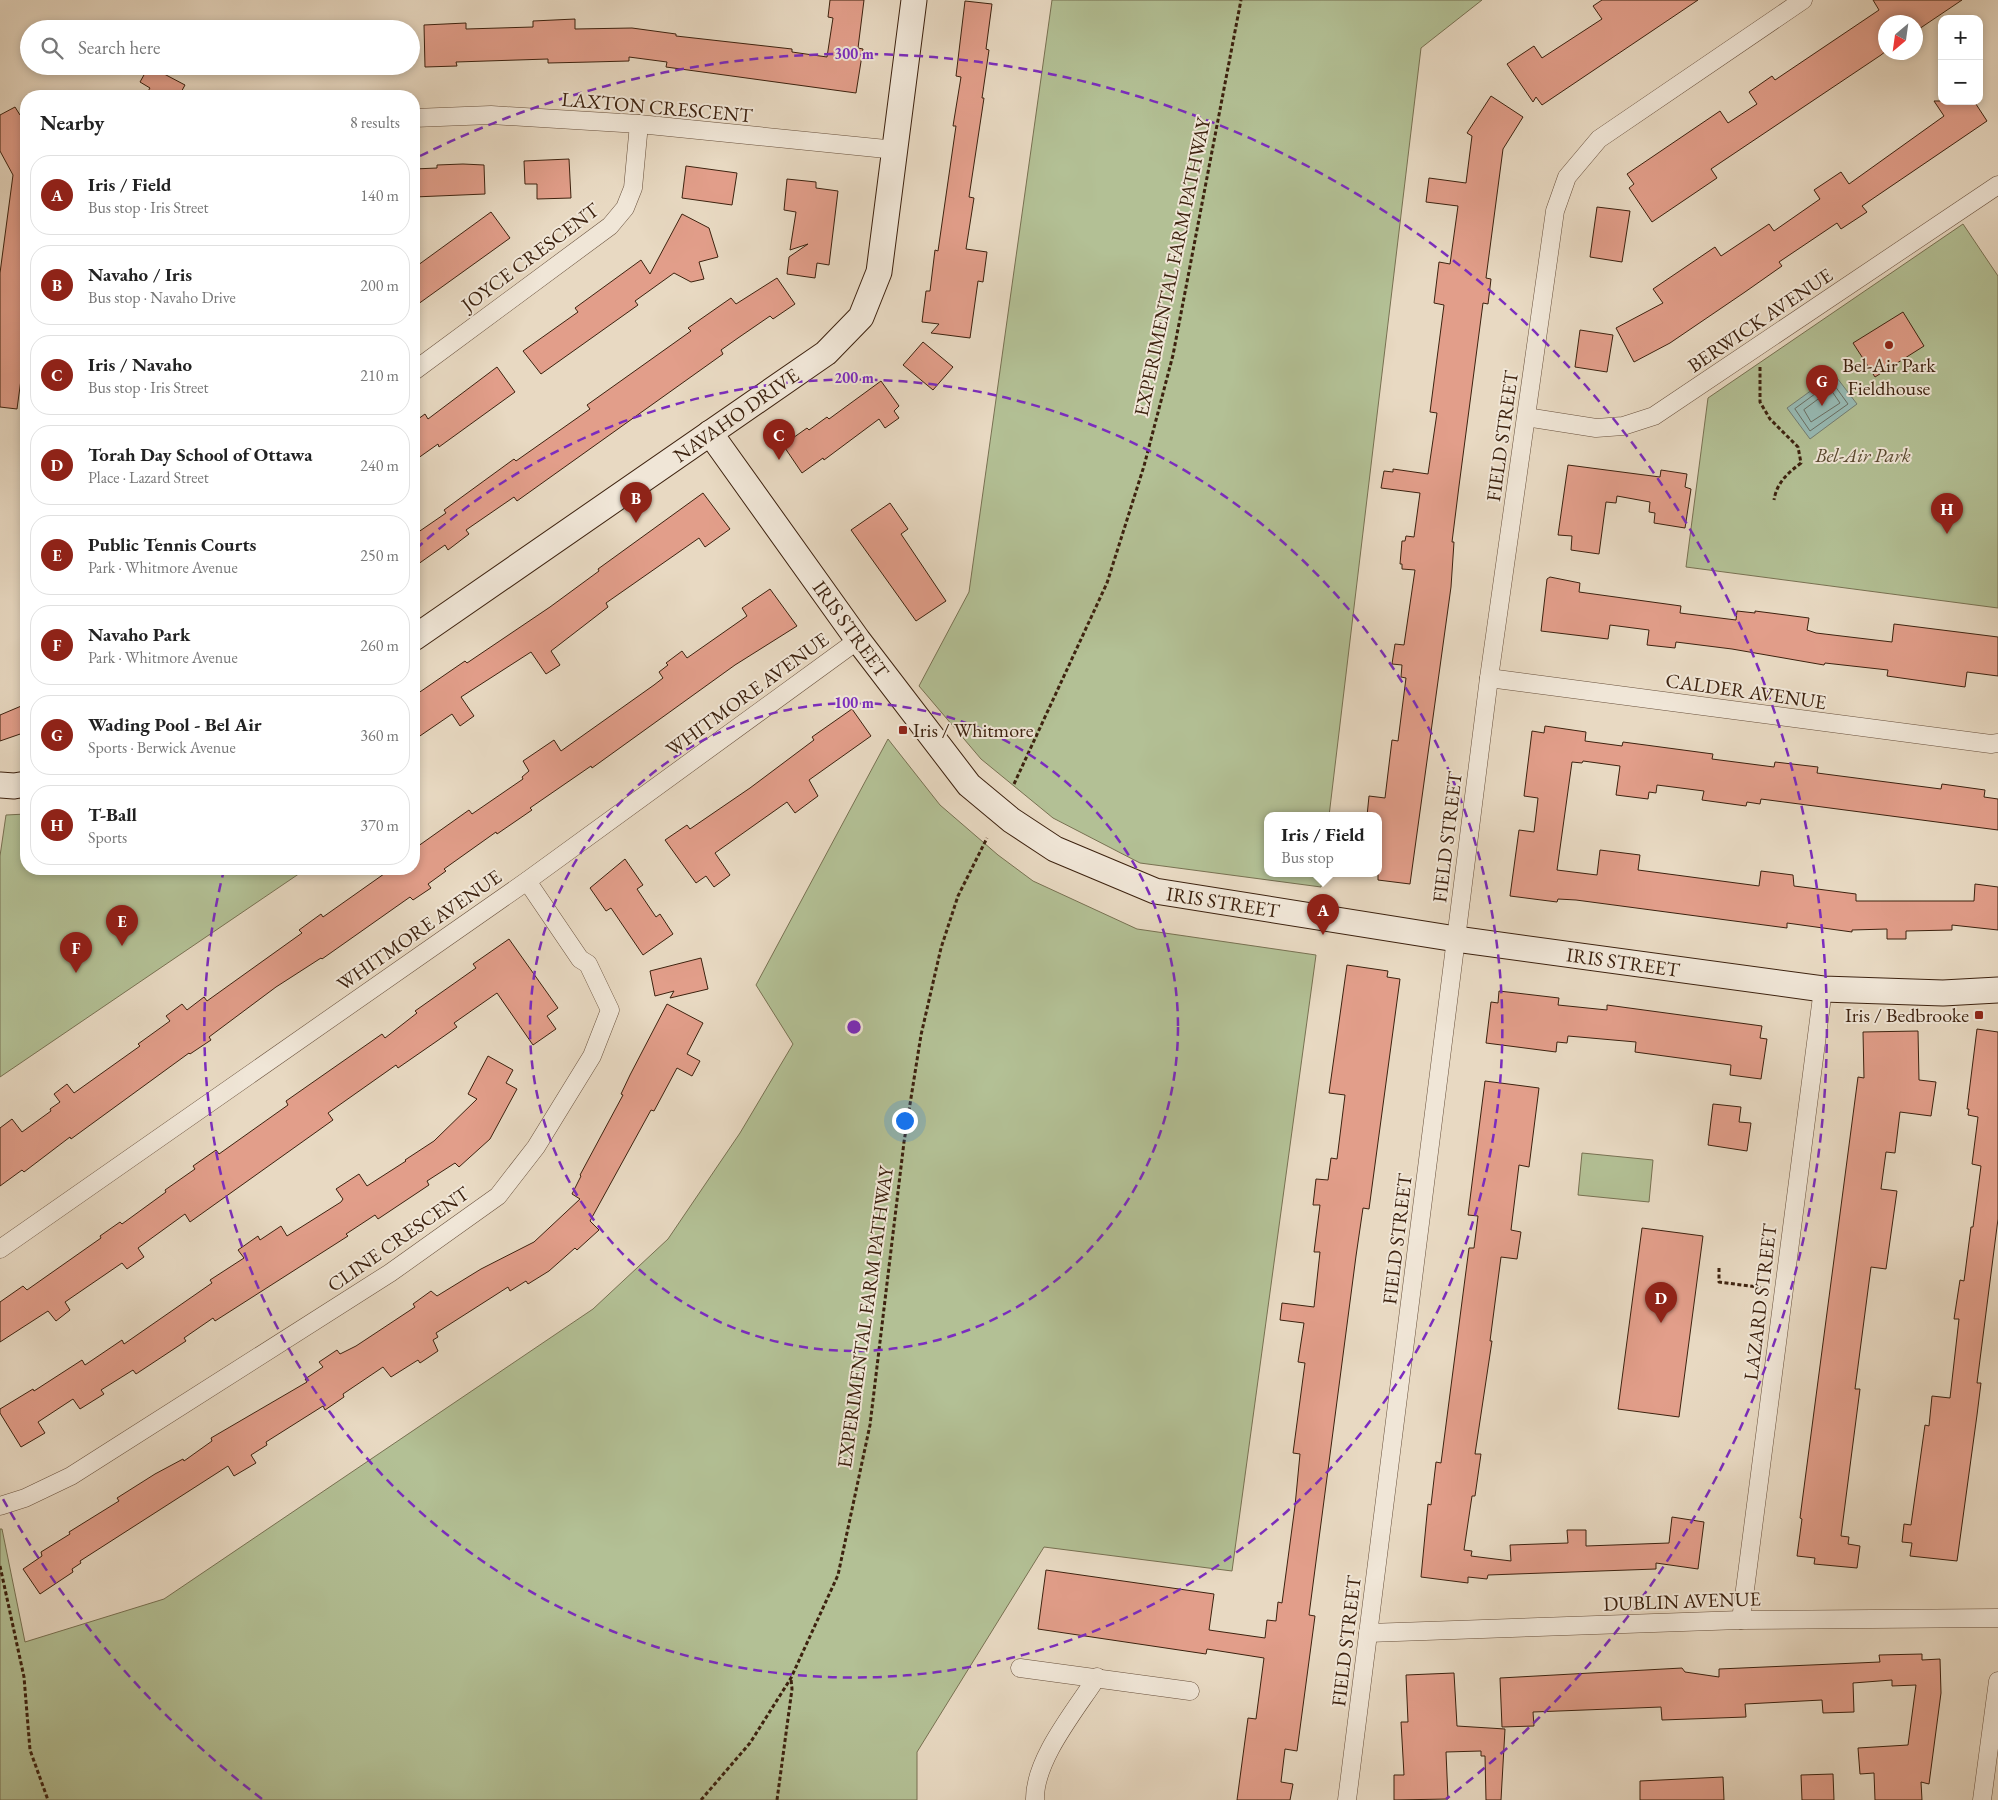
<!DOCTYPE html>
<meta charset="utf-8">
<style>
:root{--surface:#fff;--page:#f6f6f6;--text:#222;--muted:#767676;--line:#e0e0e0;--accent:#8f2418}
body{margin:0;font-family:"EB Garamond",serif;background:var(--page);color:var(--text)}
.controls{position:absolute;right:15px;top:15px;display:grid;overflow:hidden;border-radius:10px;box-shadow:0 2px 8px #0003}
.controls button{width:45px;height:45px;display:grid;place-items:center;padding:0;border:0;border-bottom:1px solid var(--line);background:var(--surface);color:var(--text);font:25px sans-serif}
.compass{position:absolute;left:1878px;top:15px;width:45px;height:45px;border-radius:50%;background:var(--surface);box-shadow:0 2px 8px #0003;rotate:209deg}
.you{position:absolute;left:904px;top:1120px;width:18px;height:18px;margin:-12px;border:4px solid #fff;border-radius:50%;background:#1a73e8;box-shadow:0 0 0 8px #1a73e833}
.badge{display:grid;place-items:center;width:32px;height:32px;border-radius:50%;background:var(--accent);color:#fff;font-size:16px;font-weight:700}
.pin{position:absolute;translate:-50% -41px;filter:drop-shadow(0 1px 2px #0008)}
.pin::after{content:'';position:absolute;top:26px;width:18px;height:15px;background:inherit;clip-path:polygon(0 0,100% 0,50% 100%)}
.popup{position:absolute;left:1264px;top:812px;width:118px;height:65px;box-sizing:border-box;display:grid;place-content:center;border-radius:10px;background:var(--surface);filter:drop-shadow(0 1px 4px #0005);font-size:16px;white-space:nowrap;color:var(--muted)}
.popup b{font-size:19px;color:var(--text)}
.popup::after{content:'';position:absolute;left:50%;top:100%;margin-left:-10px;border:10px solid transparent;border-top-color:var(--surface)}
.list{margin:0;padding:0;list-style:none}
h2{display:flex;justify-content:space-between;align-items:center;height:65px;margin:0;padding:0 20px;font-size:21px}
h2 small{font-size:16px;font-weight:400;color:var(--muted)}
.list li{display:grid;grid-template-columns:32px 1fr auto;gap:15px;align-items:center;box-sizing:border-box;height:80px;margin:0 10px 10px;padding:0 10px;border:1px solid var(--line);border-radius:20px}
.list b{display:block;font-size:19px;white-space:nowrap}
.list p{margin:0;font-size:16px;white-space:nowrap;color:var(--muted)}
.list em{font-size:16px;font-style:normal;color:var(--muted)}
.icon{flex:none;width:28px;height:28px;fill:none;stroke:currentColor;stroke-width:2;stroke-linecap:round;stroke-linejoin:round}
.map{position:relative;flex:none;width:1998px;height:1800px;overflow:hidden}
.search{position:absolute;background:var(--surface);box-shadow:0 2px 8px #0003;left:20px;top:20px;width:400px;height:55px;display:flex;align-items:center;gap:12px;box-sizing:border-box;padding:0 18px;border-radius:28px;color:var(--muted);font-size:19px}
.panel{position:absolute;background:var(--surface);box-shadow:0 2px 8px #0003;left:20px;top:90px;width:400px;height:785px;border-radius:20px}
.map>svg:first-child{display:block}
</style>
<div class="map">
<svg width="1998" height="1800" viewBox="0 0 1998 1800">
<rect width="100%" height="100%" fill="#e8d9c2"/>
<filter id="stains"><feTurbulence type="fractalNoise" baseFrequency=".004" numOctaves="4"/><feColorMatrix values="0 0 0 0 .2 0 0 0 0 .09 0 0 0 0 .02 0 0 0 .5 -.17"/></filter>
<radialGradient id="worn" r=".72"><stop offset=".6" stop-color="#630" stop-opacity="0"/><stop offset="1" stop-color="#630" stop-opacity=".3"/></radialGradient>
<g fill="#b3c095" stroke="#787152">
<path d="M1052,0H1482L1421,48L1329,816H1268V874H1323L1321,887L1140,863L1053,818L981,759L919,686L969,592Z"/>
<path d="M1963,224L1998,276V608L1686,567L1708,398Z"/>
<path d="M888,739L940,805L998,855L1033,881L1137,929L1316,955L1232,1571L1044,1547L917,1752V1800H0V1529H2L25,1642L164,1599L593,1309L668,1239L740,1133L793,1044L756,985Z"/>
<path d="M26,814V869H306L0,1077V856L6,815Z"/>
<path d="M1582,1153L1653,1160L1649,1202L1578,1195Z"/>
</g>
<path fill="#97bab4" stroke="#737d72" d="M1834,374L1857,404L1810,439L1787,408Z"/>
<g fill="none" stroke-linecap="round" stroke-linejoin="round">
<g stroke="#6a6e62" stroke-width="1">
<path d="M1832,382L1848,404L1810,431L1795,409Z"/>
<path d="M1831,390L1840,403L1811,422L1804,410Z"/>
</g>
</g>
<g fill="#e29e8a" stroke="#3d220f">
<path d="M830,0H864L858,48L863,49L856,93L666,67L667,62L629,57V61L591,62L548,63V59L456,62L457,66L425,67L424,25L466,23V29L533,27V21L575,19V29L632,28L676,34V36L792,49V52L827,57L833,18L828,17Z"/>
<path d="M1602,0H1698L1542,105L1536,97L1533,102L1507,64L1534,46L1542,58L1602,19L1593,6Z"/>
<path d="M1873,0H1962L1916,31V22H1886V51L1881,55L1711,169L1717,178L1652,222L1629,188L1634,184L1627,174L1720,111L1728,123L1757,104L1749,92L1772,76L1775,80L1879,10Z"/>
<path d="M965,1L992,4L986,49L989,50L982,98H984L969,197L974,198L966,249L987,252L983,282L978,281L970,338L931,333L939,324L922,322L926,291H930L935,250L938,251L956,126H953L961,77L956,76Z"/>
<path d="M149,66L185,85L179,96H145L150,88L140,82Z"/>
<path d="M1491,96L1523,117L1503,149L1486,278L1491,279L1488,304L1483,303L1459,486L1452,542H1454L1451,587L1410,884L1378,880V816H1367L1369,796L1385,798L1392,740L1398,741L1406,678L1401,677L1402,665L1392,664L1395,644L1404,645L1415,570L1402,569V564H1400L1402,541H1405L1406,536L1414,537L1420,493L1381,488L1384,471L1393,472V469L1428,474L1437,413L1430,412L1444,305L1434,303L1439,262L1450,264L1458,206L1426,202L1429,178L1466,183L1472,136L1467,133Z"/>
<path d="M1934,101H1974L1987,121L1862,206L1867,212L1841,229L1837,223L1779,262L1782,266L1745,292L1670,343L1634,362L1616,328L1663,303L1653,289L1715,247L1721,256L1769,224L1774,231L1820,199L1814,190L1841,172L1849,184L1944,116Z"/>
<path d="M15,107L20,115L26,111V358L24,372H22L17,409L0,407V273L13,175L0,151V115Z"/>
<path d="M569,159L571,198L537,199V184H525L524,161Z"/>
<path d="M463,164L484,165L485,194L414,197V169L437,168V165Z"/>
<path d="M686,166L737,173L732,205L682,198Z"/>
<path d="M787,179L816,182V188L838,191L829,265L817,263L815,278L787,274L789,257L808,244L790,250L796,212L784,210Z"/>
<path d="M1597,207L1630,211L1622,262L1590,257Z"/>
<path d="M491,212L510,238L414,307V268Z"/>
<path d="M682,214L709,228L718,257L699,262L704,279L691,282L674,273L635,301L638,305L541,374L523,351L578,312L575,308L641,260L650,274Z"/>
<path d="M777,278L795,304L773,319L770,316L738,338L721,350L723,354L517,501L514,497L466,530L469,534L448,550L445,545L414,567V535L446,513L444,510L514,459L516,461L590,409L587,405L691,331L688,328L731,298L736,304Z"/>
<path d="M1903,312L1924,346L1875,377L1853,343Z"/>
<path d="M1580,330L1613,335L1607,372L1575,367Z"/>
<path d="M923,342L953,367L933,390L903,365Z"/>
<path d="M497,367L515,392L439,447L438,444L414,461V422L425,414L428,419Z"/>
<path d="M881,381L899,406L894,411L899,418L885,428L879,419L824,460L823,458L802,473L783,445L807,428L809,430L827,417L829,419Z"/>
<path d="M1568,465L1660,477L1661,470L1687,474L1685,487L1691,489L1685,528L1654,523L1655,513L1649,512L1650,502L1617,496L1616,503L1606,502L1599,554L1571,550L1572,536L1558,535Z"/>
<path d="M703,493L730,529L705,547L699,538L606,603L608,607L551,651L560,665L546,674L531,652L461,697L474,716L460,726L452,714L414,740V696L465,661L467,663L550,607L599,571L598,569Z"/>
<path d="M890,503L908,529L901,534L946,601L916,621L851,530Z"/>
<path d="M1550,577L1580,583L1579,592L1681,606L1680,613L1736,620L1737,611L1755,613V611L1809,618L1807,630L1816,633L1892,642L1894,624L1998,637V676L1967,672L1965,687L1887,676L1888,670L1825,663L1824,665L1732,649L1676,642L1675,648L1647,645L1649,630L1610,625L1608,639L1541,631L1547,579Z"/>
<path d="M770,589L797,626L735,665L592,768L591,766L530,808L532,810L497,834L496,832L444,869L446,871L428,884L431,888L413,900L410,897L322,959L321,958L276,987L209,1037L211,1040L190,1054L189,1053L71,1139L70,1137L24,1172L22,1170L0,1186V1128L12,1119L22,1132L51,1111L50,1109L60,1102L54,1094L67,1084L74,1093L140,1046L138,1044L170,1021L166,1016L182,1004L187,1010L204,997L207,1001L302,933L299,930L321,914L323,917L391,869H414V849L469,810L472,814L523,779L522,777L529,771L523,761L554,740L561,751L654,685L663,678L659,672L668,665L666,663L682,651L687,658L747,616L742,608Z"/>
<path d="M26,704V732L0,741V715Z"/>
<path d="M852,709L871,736L809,780L818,796L795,813L787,802L715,853L730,875L714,887L706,876L696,883L665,840L687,825L690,829L750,788L814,740L812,737Z"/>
<path d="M1545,726L1586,732L1585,741L1622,746L1623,742L1713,754L1712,759L1774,767L1775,762L1818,767L1817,773L1941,789L1942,784L1985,790L1984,797L1998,799V830L1761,799L1760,804L1747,802L1746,806L1702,800L1704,791L1657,785L1656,793L1649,792L1648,799L1616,795L1620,766L1583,761L1582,763L1572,762L1557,870L1597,875L1600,850L1640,855L1638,870L1759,886L1761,871L1793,875L1794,886L1856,894V901H1974L1975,884L1998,887V930L1952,925V930L1906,931V939H1887V929L1852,930V932L1787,923V928L1576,900L1558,899L1557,902L1510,896L1519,830L1534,832L1538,798L1524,796L1532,731L1544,733Z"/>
<path d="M625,859L643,885L637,889L656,917L660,914L673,934L643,955L611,908L606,911L590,888Z"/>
<path d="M509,939L558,1008L547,1016L556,1029L533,1045L497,993L454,1023L457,1027L437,1041L398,1068L396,1065L328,1113L333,1120L190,1222L185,1214L138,1248L144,1257L127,1269L122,1263L65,1302L70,1310L56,1321L48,1311L0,1342V1302L23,1286L27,1290L101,1238L100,1236L120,1222L122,1224L166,1192L165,1190L195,1169L193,1166L216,1150L219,1154L288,1105L286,1101L382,1034L385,1038L417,1013L415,1011L476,968L473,964Z"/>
<path d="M701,958L708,989L670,998L674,991L655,996L650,971Z"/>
<path d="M1347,965L1388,971L1387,977L1400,979L1369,1209L1363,1208L1356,1256L1309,1615L1315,1616L1297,1751L1285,1749L1281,1782L1293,1784L1290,1800H1237L1248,1718L1256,1719L1264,1658L1207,1649L1206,1654L1038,1629L1046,1570L1214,1594L1209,1630L1265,1638L1267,1620L1276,1621L1278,1602L1282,1603L1295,1506L1300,1454L1293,1453L1305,1363L1298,1362L1304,1323L1280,1320L1282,1303L1314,1307L1320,1252H1314L1320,1205H1313L1316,1179L1328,1180L1331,1158L1337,1159L1345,1095L1329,1093Z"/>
<path d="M1499,991L1559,998L1558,1005L1607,1010V1005L1762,1026L1760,1038L1767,1039L1761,1079L1730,1075L1731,1065L1635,1052L1636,1042L1568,1036L1567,1043L1557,1042L1556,1052L1486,1043L1491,1002L1498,1003Z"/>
<path d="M667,1004L703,1023L687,1054L700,1061L692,1076L677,1068L654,1111L651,1110L590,1221L599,1230L577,1250L575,1248L549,1271L528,1284L526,1281L510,1291L508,1287L436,1333L438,1337L433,1340L438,1351L420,1363L418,1360L391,1377L383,1367L343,1394L344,1397L325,1410L323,1406L266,1442L267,1445L251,1455L256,1463L234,1476L228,1466L80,1561L81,1563L72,1569L73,1572L40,1594L23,1569L42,1556L41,1552L70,1534L69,1532L119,1501L117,1498L155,1474L183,1459L184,1461L212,1441L211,1438L307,1382L305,1379L323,1367L319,1362L337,1350L340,1354L356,1346L415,1307L413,1304L431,1291L437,1296L481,1269L534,1242L580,1199L572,1194L581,1176L580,1175L623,1095L621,1094L630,1075Z"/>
<path d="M1977,1029L1998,1032V1219L1977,1383H1981L1977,1415L1957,1561L1910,1556L1912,1543L1902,1542L1904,1524L1911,1525L1925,1425L1929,1426L1932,1396L1950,1398L1959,1319H1954L1960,1280L1964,1281L1971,1227H1973L1981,1166L1972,1164L1978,1117L1968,1115L1969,1109H1967Z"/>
<path d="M1918,1031L1919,1080L1936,1082L1931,1116L1900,1112L1895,1153L1886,1152L1881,1189L1897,1191L1886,1269L1871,1267L1855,1389H1860L1841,1536L1849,1537L1848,1544L1860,1546L1857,1568L1814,1564L1815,1558L1797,1556L1802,1519L1800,1518L1858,1077L1864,1078L1863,1032Z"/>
<path d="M488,1056L513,1070L506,1083L517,1089L490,1139L459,1167L455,1163L427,1181L429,1185L378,1219L375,1215L346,1234L348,1236L215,1321L213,1318L184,1338L186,1341L136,1374L133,1370L101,1390L104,1394L80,1409L73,1399L38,1422L45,1433L21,1447L0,1413V1409L33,1389L34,1391L82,1360L85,1365L122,1340L124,1344L212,1283L210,1280L244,1258L238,1250L258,1236L260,1240L281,1226L287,1236L341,1202L343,1199L336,1189L359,1174L367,1186L406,1161L405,1160L434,1141L477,1099L468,1094Z"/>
<path d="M1485,1081L1539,1088L1529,1167L1519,1165L1511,1230L1521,1232L1517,1259L1501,1257L1490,1341H1492L1475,1454H1481L1475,1496H1472L1464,1550L1472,1551L1471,1556L1511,1561L1510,1545L1568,1543L1567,1530H1586V1546L1669,1543L1672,1517L1704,1522L1698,1569L1656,1563V1569L1488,1575L1487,1579L1468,1577V1583L1421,1577L1428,1504L1431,1505L1436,1462L1441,1463L1469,1248H1474L1478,1216L1468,1215Z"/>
<path d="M1713,1104L1741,1107L1739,1122L1751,1123L1747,1151L1708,1145Z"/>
<path d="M1642,1228L1703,1236L1679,1417L1618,1409Z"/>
<path d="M1922,1654V1660L1940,1659L1941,1693L1929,1784L1921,1782L1922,1800H1875L1874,1773L1860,1774L1858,1748L1908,1745L1916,1685L1892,1686V1680L1853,1683L1854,1712L1823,1713L1822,1700L1745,1704L1746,1717L1662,1720L1661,1707L1533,1712L1534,1726L1502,1727L1500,1678L1682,1668L1685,1672L1719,1677V1669L1880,1662L1879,1655Z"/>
<path d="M1454,1673L1457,1726L1505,1729L1501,1800H1486L1485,1756H1481V1751L1446,1752L1448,1799L1394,1800V1775H1404L1401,1722H1408L1406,1675Z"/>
<path d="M1833,1774L1834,1800H1802L1801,1775Z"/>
<path d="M1723,1777L1724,1800H1640V1781Z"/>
</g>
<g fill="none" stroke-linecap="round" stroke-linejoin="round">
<g stroke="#68503c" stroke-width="19">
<g id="street">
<path d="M414,118L491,115L639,124L896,150"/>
<path d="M414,371L610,226L625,208L633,188L639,124"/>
<path d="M1526,417L1596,428L1623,426L1654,416L1998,185"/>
<path d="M1489,678L1991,744L1998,743"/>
<path d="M0,1249L527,881L858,640"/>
<path d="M0,1506L25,1498L71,1476L390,1273L498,1196L536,1147L592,1056L610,1010L588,964L580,959L527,881"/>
<path d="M1741,1620L1823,989"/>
<path d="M1368,1633L1741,1620L1998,1618"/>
<path d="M1020,1668L1190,1691"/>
<path d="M1035,1800C1034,1760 1075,1711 1097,1677"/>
<path d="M1347,1800L1489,678L1555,211L1567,177L1599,139L1803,0"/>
<path d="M1982,1800L1998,1681"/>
</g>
</g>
<g stroke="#3d220f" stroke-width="27">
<g id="secondary">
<path d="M710,433L858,640L969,785L1011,820L1055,849L1155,891L1456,939L1823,989L1943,993L1998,990"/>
<path d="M414,638L826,353L861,317L879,272L914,0"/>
<path d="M0,785L14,786L26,784"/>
</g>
</g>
<g stroke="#3d220f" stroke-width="3" stroke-dasharray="4 2.5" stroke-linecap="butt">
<path d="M1760,367V402L1770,419L1798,447L1801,463C1788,473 1777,482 1774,500"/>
<path d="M1014,784L1107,583L1144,466L1173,355L1241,0"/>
<path d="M1719,1268V1282L1765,1288"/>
<path d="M0,1566L24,1677L30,1750L48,1800"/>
<path d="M701,1800L750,1743L791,1678L838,1575L870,1425L904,1142L921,1035L941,948L958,896L987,838"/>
<path d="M777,1800L792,1689L791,1679"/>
</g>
<use href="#street" stroke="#f0e6d7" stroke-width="18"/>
<use href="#secondary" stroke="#f0e6d7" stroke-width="25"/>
</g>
<g fill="none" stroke="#7b2cbf" stroke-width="2.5" stroke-dasharray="9 6">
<circle cx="854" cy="1027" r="324"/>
<path d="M416 549A649 649 0 1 1 224 870"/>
<path d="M262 1799A973 973 0 0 1 3 1499M420 156A973 973 0 0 1 1446 1799"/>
</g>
<g fill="#8f2418" stroke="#f0e6d7" stroke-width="2">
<circle cx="1889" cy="345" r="5"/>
<rect x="898" y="725" width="10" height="10" rx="2.5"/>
<rect x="1974" y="1010" width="10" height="10" rx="2.5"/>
</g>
<g text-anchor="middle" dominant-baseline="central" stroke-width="4" stroke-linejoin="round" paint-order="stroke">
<g font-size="20" fill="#3d220f" stroke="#f0e6d7">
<text transform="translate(657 107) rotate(5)">LAXTON CRESCENT</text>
<text transform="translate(530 257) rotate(-37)">JOYCE CRESCENT</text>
<text transform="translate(1172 267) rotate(-78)">EXPERIMENTAL FARM PATHWAY</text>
<text transform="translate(1760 320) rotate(-34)">BERWICK AVENUE</text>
<text transform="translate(736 415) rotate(-35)">NAVAHO DRIVE</text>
<text transform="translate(1502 436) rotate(-82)">FIELD STREET</text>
<text transform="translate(851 629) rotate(54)">IRIS STREET</text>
<text transform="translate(1746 691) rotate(8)">CALDER AVENUE</text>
<text transform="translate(747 694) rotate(-36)">WHITMORE AVENUE</text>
<text transform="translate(1447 837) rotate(-83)">FIELD STREET</text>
<text transform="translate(1223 902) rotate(9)">IRIS STREET</text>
<text transform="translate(419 930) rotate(-35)">WHITMORE AVENUE</text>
<text transform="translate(1623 962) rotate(8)">IRIS STREET</text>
<text transform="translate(398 1239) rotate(-35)">CLINE CRESCENT</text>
<text transform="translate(1397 1239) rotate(-83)">FIELD STREET</text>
<text transform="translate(1760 1302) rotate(-83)">LAZARD STREET</text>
<text transform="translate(865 1317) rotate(-82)">EXPERIMENTAL FARM PATHWAY</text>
<text transform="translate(1682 1601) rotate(-2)">DUBLIN AVENUE</text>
<text transform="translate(1346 1641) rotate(-83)">FIELD STREET</text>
</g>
<g font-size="20" fill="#3d220f" stroke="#f0e6d7">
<text x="1889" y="365">Bel-Air Park<tspan x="1889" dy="23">Fieldhouse</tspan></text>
<text x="913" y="730" text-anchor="start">Iris / Whitmore</text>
<text x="1969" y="1015" text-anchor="end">Iris / Bedbrooke</text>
</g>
<g font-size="20" font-style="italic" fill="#5a4a30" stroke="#f0e6d7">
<text x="1863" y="455">Bel-Air Park</text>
</g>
</g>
<circle cx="854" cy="1027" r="8" fill="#7b2cbf" stroke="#f0e6d7" stroke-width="2.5"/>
<g font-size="15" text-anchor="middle" font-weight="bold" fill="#7b2cbf" stroke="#f0e6d7" stroke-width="4" stroke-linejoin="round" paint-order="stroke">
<text x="854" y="59">300 m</text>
<text x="854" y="383">200 m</text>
<text x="854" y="708">100 m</text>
</g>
<rect width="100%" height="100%" filter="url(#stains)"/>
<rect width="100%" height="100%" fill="url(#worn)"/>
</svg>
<div class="controls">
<button>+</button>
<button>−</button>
</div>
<svg class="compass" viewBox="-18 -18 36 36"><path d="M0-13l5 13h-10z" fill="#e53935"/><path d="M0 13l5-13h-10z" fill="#767676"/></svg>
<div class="you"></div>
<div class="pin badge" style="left:1323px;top:935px">A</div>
<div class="popup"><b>Iris / Field</b>Bus stop</div>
<div class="pin badge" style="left:636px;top:523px">B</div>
<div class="pin badge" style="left:779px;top:460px">C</div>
<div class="pin badge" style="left:1661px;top:1323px">D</div>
<div class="pin badge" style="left:122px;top:946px">E</div>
<div class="pin badge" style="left:76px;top:973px">F</div>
<div class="pin badge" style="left:1822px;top:406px">G</div>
<div class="pin badge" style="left:1947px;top:534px">H</div>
<div class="search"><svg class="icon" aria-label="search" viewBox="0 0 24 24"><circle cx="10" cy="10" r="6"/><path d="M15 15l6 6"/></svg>Search here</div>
<section class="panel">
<h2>Nearby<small>8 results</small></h2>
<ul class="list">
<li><span class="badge">A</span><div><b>Iris / Field</b><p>Bus stop · Iris Street</p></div><em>140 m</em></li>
<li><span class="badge">B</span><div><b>Navaho / Iris</b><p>Bus stop · Navaho Drive</p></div><em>200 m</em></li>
<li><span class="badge">C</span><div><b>Iris / Navaho</b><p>Bus stop · Iris Street</p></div><em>210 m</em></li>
<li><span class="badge">D</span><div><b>Torah Day School of Ottawa</b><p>Place · Lazard Street</p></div><em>240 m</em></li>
<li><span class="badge">E</span><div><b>Public Tennis Courts</b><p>Park · Whitmore Avenue</p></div><em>250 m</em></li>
<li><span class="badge">F</span><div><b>Navaho Park</b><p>Park · Whitmore Avenue</p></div><em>260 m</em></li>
<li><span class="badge">G</span><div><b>Wading Pool - Bel Air</b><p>Sports · Berwick Avenue</p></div><em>360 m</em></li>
<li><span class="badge">H</span><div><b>T-Ball</b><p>Sports</p></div><em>370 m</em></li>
</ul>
</section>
</div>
